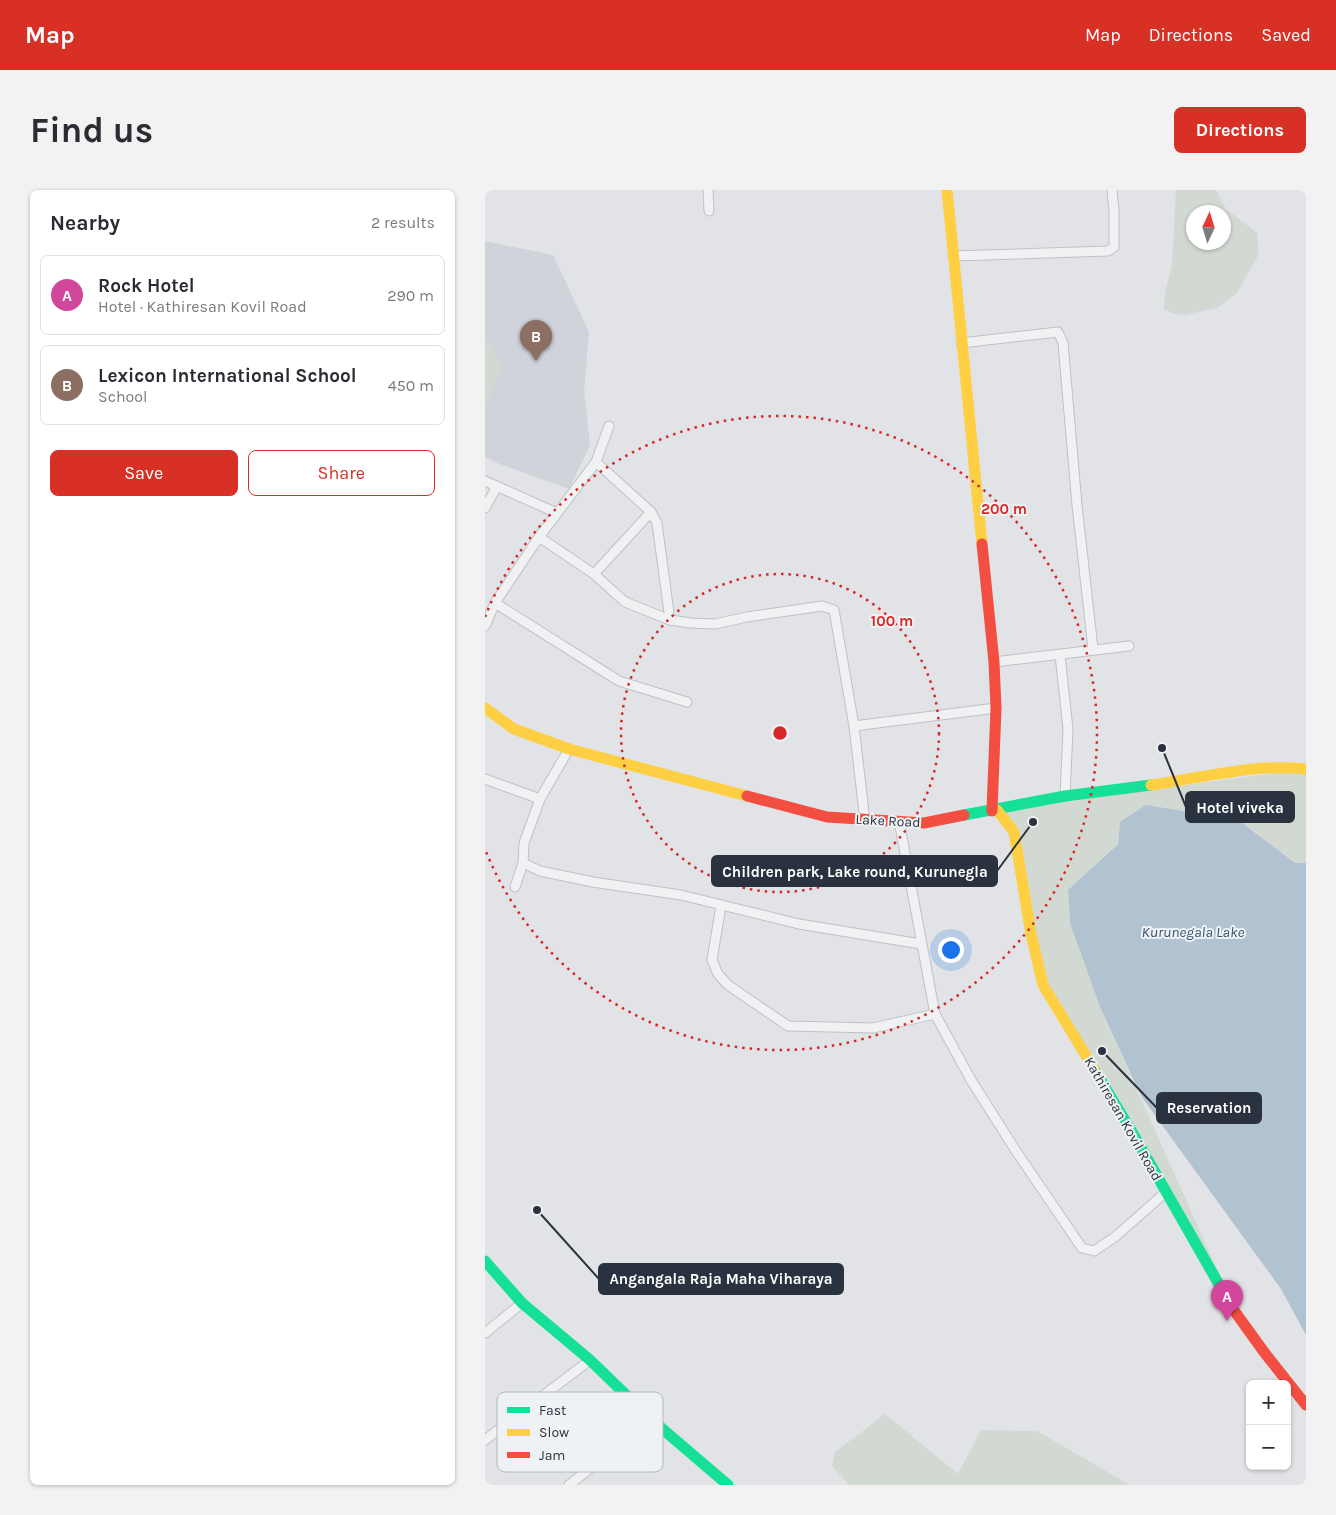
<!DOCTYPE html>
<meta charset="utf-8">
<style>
:root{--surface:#fff;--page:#f2f2f3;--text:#2b2b33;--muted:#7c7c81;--line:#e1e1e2;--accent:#d93025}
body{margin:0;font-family:Karla,sans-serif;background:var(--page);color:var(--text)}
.controls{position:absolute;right:15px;bottom:15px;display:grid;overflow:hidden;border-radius:8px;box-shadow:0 1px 4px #0004}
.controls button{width:45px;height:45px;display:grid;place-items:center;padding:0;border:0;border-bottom:1px solid var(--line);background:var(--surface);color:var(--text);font:25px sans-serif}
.compass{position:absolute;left:701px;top:15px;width:45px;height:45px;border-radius:50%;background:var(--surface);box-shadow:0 1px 4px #0004;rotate:4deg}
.you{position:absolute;left:465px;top:759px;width:18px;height:18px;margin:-12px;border:4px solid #fff;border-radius:50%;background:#1a73e8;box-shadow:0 0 0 8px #1a73e833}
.badge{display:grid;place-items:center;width:32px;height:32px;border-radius:50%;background:var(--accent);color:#fff;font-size:16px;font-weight:700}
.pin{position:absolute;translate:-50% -41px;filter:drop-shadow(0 1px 2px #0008)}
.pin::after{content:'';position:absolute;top:26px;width:18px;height:15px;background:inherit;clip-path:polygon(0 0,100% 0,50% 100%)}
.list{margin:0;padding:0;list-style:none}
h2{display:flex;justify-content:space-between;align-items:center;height:65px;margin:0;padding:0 20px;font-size:21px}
h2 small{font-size:16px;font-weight:400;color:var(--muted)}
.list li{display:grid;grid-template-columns:32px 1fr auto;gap:15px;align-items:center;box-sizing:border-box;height:80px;margin:0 10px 10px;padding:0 10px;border:1px solid var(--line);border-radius:8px}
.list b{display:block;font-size:19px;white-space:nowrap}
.list p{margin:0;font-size:16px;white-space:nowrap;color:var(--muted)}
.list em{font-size:16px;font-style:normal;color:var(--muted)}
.actions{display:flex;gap:10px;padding:15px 20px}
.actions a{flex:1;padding:11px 0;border:1px solid var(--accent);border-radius:8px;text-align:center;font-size:18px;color:var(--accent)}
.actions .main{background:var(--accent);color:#fff}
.map{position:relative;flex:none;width:821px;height:1295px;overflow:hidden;border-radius:8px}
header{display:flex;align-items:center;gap:30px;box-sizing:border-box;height:70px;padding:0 25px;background:var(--accent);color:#fff}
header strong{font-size:24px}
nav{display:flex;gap:28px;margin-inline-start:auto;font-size:18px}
.intro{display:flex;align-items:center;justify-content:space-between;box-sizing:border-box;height:120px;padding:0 30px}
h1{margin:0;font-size:35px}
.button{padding:12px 22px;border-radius:8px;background:var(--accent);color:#fff;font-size:18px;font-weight:700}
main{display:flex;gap:30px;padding:0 30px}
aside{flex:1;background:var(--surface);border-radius:8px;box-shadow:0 1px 4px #0004}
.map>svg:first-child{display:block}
</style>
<header>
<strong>Map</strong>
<nav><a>Map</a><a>Directions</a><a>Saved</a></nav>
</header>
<div class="intro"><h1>Find us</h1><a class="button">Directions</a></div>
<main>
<aside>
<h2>Nearby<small>2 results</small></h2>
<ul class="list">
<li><span class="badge" style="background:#d1479c">A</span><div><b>Rock Hotel</b><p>Hotel · Kathiresan Kovil Road</p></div><em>290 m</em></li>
<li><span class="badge" style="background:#8d6e63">B</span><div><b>Lexicon International School</b><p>School</p></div><em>450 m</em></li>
</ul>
<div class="actions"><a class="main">Save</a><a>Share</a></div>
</aside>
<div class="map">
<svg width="821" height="1295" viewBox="0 0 821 1295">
<rect width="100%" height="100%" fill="#e1e3e6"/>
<path fill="#d0d3d9" d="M0,51L68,65L104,142L99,201L105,255L84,299L12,273L0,267Z"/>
<g fill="#d2d9d2" fill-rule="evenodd">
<path d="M691,0H731L741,19L772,43L774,64L752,103L732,118L699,125L688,123L679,119L680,102L687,75ZM738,22V52H708V22Z"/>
<path d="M0,149C25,174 13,189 0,217Z"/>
<path d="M821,579V673H810L753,630L635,632L633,653L583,700L585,733L615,817L754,1129L558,795L535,669L512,620Z"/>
<path d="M400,1224L473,1284L496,1240L552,1241L645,1295H364L347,1276L350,1262Z"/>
</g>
<path fill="#b1c2d0" d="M661,615L753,630L810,673H821V1145L796,1099L656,906L615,817L585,733L583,700L633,654L635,632Z"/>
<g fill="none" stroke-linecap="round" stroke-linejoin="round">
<g stroke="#bfc1c4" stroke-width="11">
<g id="street">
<path d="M223,0L224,21"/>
<path d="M468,66L623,61L629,57V21L627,0"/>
<path d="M476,153L573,142L578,153L592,315L608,459"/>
<path d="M111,272L166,322L172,333L185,430"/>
<path d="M0,291L72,323"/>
<path d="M0,318L12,296"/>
<path d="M54,347L109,384L140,412L185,430L206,433L230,434L262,427L337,416L349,420L369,536L380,631"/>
<path d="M109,384L166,322"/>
<path d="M10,413L134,491L202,512"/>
<path d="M0,436L10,413L54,347L111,272L124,236"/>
<path d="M575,465L583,539L580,606"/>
<path d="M509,472L644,456"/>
<path d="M369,536L511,518"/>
<path d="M0,589L55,609"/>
<path d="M414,631L450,824L486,890L531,961L597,1058L609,1061L630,1047L681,1002"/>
<path d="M38,673L55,681L108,692L196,705L314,734L436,754"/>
<path d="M30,697L38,673L39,653L55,609L84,559"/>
<path d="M236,715L227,770L233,784L243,795L303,836L388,838L450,824"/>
<path d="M0,1143L37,1113"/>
<path d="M0,1250L105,1170"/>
<path d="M84,1295L167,1230"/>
</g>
</g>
<use href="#street" stroke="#f0f1f3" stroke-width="9"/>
<g stroke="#16e098" stroke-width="11">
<path d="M479,625L580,606L666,595"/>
<path d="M609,879L647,942L748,1119"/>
<path d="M0,1071L37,1113L105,1170L167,1230L243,1295"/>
</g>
<g stroke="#ffcf43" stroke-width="11">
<path d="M462,0L497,354"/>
<path d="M0,518L29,539L84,559L262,606"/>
<path d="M666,595C717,588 770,573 821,579"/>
<path d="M512,620L529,642L546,744L558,795L609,879"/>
</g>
<g stroke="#f24e42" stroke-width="11">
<path d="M497,354L509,472L511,518L507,621"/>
<path d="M262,606L342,627L439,633L479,625"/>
<path d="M748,1119L779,1162L821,1215"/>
</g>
</g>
<g fill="none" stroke="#d62828" stroke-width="2.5" stroke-dasharray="2.5 5">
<circle cx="295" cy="543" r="159"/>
<path d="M0 427A317 317 0 1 1 0 659"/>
</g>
<g text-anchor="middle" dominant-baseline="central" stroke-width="4" stroke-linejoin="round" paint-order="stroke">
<g font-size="14" fill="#29323e" stroke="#eff2f5">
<text transform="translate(403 631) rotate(3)">Lake Road</text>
<text transform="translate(638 929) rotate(60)">Kathiresan Kovil Road</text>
</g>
<g font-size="15" font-style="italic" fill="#36546f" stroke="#eff2f5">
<text x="708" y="742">Kurunegala Lake</text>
</g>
</g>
<rect x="12" y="1202" width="166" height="80" rx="8" fill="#eff2f5" stroke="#b4b8be" stroke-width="1"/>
<rect x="22" y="1217" width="23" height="6" fill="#16e098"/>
<rect x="22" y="1239" width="23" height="7" fill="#ffcf43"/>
<rect x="22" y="1262" width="23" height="6" fill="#f24e42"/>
<g font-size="14" fill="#29323e">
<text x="54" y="1225">Fast</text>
<text x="54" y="1247">Slow</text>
<text x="54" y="1270">Jam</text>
</g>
<circle cx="295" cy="543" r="8" fill="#d62828" stroke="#eff2f5" stroke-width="2.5"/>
<g font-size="15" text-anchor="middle" font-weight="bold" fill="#d62828" stroke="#eff2f5" stroke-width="4" stroke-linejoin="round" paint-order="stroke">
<text x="519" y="324">200 m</text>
<text x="407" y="436">100 m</text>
</g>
<path fill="none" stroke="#29323e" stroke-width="2" d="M677 558L701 617M548 632L512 681M617 861L672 918M52 1020L114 1089"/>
<g fill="#29323e" stroke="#eff2f5" stroke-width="2">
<circle cx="677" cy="558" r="5"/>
<circle cx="548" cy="632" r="5"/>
<circle cx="617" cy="861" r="5"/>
<circle cx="52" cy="1020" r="5"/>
</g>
<g fill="#29323e" stroke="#29323e" stroke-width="2">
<rect x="701" y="602" width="108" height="30" rx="5"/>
<rect x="227" y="666" width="285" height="30" rx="5"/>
<rect x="672" y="903" width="104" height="30" rx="5"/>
<rect x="114" y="1074" width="244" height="30" rx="5"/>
</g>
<g font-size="15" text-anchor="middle" font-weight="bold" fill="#fff">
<text x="755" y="623">Hotel viveka</text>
<text x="370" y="687">Children park, Lake round, Kurunegla</text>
<text x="724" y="923">Reservation</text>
<text x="236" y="1094">Angangala Raja Maha Viharaya</text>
</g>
</svg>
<div class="controls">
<button>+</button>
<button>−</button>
</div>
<svg class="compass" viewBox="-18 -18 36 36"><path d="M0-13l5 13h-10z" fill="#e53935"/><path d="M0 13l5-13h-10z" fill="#7c7c81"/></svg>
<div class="you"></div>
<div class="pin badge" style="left:742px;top:1131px;background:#d1479c">A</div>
<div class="pin badge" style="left:51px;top:171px;background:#8d6e63">B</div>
</div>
</main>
